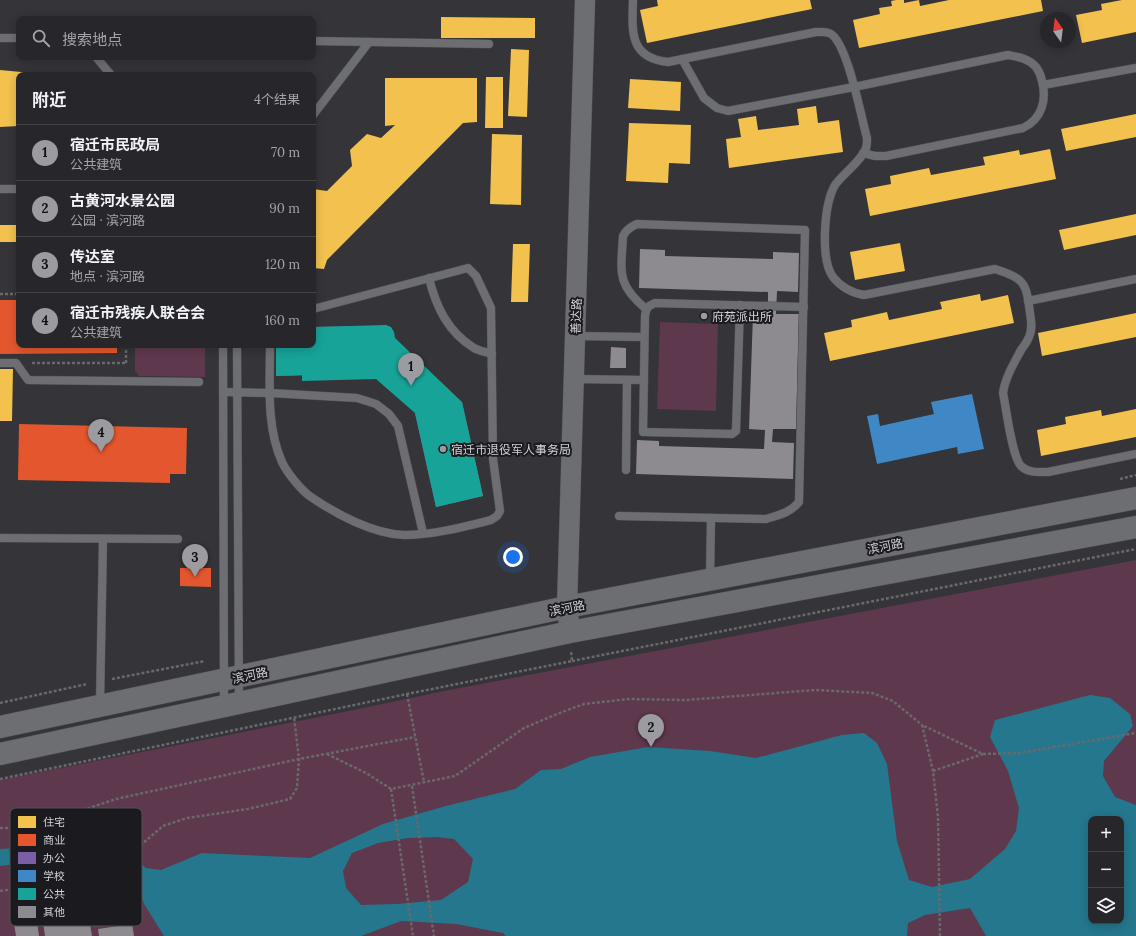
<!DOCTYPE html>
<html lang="zh">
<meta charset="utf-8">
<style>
:root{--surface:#27272b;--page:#333337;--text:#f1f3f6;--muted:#a4a5a9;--line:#434447;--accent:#9b9ba1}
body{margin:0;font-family:Lora,"Noto Sans SC",serif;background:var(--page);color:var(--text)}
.controls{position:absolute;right:12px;bottom:12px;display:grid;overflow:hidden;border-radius:8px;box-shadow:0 2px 10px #0003}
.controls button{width:36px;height:36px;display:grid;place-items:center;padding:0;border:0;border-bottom:1px solid var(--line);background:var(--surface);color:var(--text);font:20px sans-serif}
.compass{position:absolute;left:1040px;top:12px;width:36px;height:36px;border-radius:50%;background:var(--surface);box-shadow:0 2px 10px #0003;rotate:346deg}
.you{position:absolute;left:513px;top:557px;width:14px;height:14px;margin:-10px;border:3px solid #fff;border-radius:50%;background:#1a73e8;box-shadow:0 0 0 6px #1a73e833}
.badge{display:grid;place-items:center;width:26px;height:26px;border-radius:50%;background:var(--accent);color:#111;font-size:13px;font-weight:700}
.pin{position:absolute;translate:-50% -33px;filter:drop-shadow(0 1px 2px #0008)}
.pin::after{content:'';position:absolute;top:21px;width:14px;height:12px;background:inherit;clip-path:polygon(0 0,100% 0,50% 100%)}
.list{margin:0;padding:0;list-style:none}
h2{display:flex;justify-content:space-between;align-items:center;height:52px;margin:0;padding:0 16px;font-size:17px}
h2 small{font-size:13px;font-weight:400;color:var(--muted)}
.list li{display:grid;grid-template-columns:26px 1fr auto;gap:12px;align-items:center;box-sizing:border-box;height:56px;padding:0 16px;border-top:1px solid var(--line)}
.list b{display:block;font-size:15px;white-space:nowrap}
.list p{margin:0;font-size:13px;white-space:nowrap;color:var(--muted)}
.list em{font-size:13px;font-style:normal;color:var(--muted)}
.icon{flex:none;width:22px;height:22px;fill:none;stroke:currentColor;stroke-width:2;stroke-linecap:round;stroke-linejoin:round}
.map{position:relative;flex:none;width:1136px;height:936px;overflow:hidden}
.search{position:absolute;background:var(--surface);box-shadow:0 2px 10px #0003;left:16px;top:16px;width:300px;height:44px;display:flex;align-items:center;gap:10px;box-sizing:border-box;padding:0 14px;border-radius:8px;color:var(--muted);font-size:15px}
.panel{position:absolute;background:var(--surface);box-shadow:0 2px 10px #0003;left:16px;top:72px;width:300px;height:276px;border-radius:8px}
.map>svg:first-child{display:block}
</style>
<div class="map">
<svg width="1136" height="936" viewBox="0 0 1136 936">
<rect width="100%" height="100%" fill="#343439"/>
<g fill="#5e384d" fill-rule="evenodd">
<path d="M660,322L718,324L716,411L657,409Z"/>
<path d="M135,345H205V377L139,376L135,371Z"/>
<path d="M1136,560V936H0V780L334,714L449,690ZM1091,819H1121V921H1091Z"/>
</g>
<path fill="#25778d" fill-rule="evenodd" d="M1090,695L1110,698L1130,714L1133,726L1104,761L1103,776L1115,797L1136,805V936H986L970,908L925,915L908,923L907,936H506L503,933L456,924L401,921L361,936H164L144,904L134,873L108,856L81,849L41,861L0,866V849L34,847L83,829L105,833L121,851L134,858L146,868L161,870L202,853L310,858L383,824L446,806L515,789L541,770L561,769L590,757L648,747L710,751L756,758L842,735L864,733L877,743L887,764L897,841L909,880L932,887L970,879L1005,849L1016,831L1019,808L1008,771L990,737L995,720ZM1091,819H1121V921H1091ZM436,837L454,839L473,859L468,882L441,900L397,904L361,905L346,888L343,871L352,853L378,843L408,838Z"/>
<g fill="#f2c14e">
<path d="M657,0H810L812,9L647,43L640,10L658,6Z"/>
<path d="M896,0H904V3L919,0L920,6L949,0H1041L1043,11L859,48L853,20L880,14L879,8L892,6L891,1Z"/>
<path d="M1122,0H1136V32L1082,43L1076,15L1102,10L1101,4Z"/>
<path d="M441,17L535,18V38H441Z"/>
<path d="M511,49L529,50L527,117L508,116Z"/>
<path d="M0,70L32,73V75H19V126L0,127Z"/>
<path d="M486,77H503V128H485Z"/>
<path d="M385,78H477V122L463,123L327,260L324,269L313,268V189L327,191L352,166L350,150L367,134L381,138L395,125L385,126Z"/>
<path d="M630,79L681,82L680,111L628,108Z"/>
<path d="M816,106L818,123L839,120L843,152L729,168L726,139L741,137L738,119L756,116L758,130L799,125L797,109Z"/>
<path d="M1136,114V137L1066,151L1061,129Z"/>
<path d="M629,123L691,125L690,164L669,163L668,183L626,181Z"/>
<path d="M492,134L522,135L521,205L490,204Z"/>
<path d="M1050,149L1056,179L870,216L865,189L891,184L890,176L929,168L931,175L985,165L983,157L1019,150L1020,155Z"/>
<path d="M1136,214V235L1064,250L1059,230Z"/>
<rect x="0" y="225" width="19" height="17"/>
<path d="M900,243L905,271L855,280L850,252Z"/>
<path d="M513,244H530L528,302H511Z"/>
<path d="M980,294L981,301L1008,295L1014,323L830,361L824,333L852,327L851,320L887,312L889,320L942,309L940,302Z"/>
<path d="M1136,313V337L1042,356L1038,333Z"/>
<path d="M0,369H13L12,421H0Z"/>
<path d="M1136,409V437L1041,456L1037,430L1066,424L1065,417L1101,410L1102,416Z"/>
</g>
<g fill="#e4572e">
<path d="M0,300H19V345H117V353L0,354Z"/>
<path d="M19,424L187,428L186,474H170V483L18,480Z"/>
<path d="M180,568H211V587L180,586Z"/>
</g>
<g fill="#7b5ea7">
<path d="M374,326L375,374L276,376V345H313V327Z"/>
<path d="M462,402L483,496L436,507L415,413Z"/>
</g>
<path fill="#3f88c5" d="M972,394L984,449L958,454L957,447L877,464L867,416L878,414L880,426L934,414L931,402Z"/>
<path fill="#17a398" d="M386,325L391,327L394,332L395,338L462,402L483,496L436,507L415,413L376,379L302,381V375L276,376V345H313V327Z"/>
<g fill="#8d8b8f">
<path d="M640,249L665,250V256L773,259V252L799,253L798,292L777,291L776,314H799L796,429H773L772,442L794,443L793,479L636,474L637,440L659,441V446L764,449L765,430L749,429L753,314H768V292L639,288Z"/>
<path d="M611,347L626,348V368H610Z"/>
<path d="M86,901L92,936H45L41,909Z"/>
<path d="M36,914L39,936H16L13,917Z"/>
<path d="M132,924L134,936H99L98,929Z"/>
</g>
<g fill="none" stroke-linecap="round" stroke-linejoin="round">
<g stroke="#505055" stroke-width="9">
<g id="service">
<path d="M633,0C632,31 629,58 668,62L816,32C821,32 827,31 831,34C848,45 861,117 867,138C867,141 867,145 866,148C862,160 843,174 835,185C824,204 820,259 833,277C841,287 852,293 864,295L995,269C1025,279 1026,282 1030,313C1031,321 1033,329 1029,337C1027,342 1024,346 1021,350C1014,363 1005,378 1003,393C1006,407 1012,457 1021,466C1028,473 1038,472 1048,472L1136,454"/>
<path d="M0,38H19"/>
<path d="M313,41L489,44"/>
<path d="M96,57L111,75"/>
<path d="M682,59L704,98L717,108L728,111L854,87L1008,55C1018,57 1028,58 1036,67C1039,71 1041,76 1042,81C1047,100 1042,119 1023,128L886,156H875L863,153"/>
<path d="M1043,85L1136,68"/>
<path d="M313,115L369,42"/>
<path d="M0,189H19"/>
<path d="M429,278C436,307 448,332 474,348C479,351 486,352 492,354"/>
<path d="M1028,301L1136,279"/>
<path d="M740,305L736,431L732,434L643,432L645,316C646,308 648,306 655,303L804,307"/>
<path d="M575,336L644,337"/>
<path d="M223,345L224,704"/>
<path d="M237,345L239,703"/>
<path d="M270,345C270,383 266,427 282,462C287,473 302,491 311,497C336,514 373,534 404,535C433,535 463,527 491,520L497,516L500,511L493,459L491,308L476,276L468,268L313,309"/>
<path d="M0,363H16L28,380L199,382"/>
<path d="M574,379L644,380"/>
<path d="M223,392L270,393L357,398L376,404L389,414L398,426L423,533"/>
<path d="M626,470L627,380"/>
<path d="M619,516L766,519C779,515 790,513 799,502L805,230L637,224C630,227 626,230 623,236C621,272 616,284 646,309"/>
<path d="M0,538L178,539"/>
<path d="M710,579L711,518"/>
<path d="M100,704L103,539"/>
</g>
</g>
<g stroke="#505055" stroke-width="21">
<path id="tertiary" d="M570,632L567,607L585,0"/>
</g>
<g stroke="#505055" stroke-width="23">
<g id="secondary">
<path d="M0,727L567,607L1136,498"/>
<path d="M0,754L570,632L1136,527"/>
</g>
</g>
<g stroke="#69696d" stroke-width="2.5" stroke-dasharray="3 2" stroke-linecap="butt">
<path d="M0,294H19"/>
<path d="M126,345V364"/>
<path d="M32,363H126"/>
<path d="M1120,479L1136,475"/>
<path d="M572,661L1136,549"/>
<path d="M112,679L205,661"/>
<path d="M407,694L424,782"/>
<path d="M0,703L87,684"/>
<path d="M327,754L366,773L391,789L455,776L524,728L557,714L584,704L629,699L686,700L815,690L872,693L893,701L922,725"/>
<path d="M983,754L1019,753L1136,733"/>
<path d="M933,771L983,754L922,725L933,771L938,817L940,936"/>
<path d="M0,779L407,694L572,661L571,651"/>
<path d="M412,786L434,936"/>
<path d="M391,789L413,936"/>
<path d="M0,828H17L62,817L116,799L299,759L415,737"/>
<path d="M0,891L56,883L95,884L163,826L187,818L248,809L290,799L297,788L299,759L294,717"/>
</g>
<use href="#service" stroke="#6d6e72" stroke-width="8"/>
<use href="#tertiary" stroke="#6d6e72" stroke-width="20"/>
<use href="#secondary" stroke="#6d6e72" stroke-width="22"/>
</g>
<g fill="#9b9ba1" stroke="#1a1a1f" stroke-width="1.5">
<circle cx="704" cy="316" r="4"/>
<circle cx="443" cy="449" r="4"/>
</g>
<g text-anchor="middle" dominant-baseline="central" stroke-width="4" stroke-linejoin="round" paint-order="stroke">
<g font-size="12" fill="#d2d2d9" stroke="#1a1a1f">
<text transform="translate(576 316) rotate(-88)">善达路</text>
<text transform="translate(885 546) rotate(-11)">滨河路</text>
<text transform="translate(567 608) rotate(-11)">滨河路</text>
<text transform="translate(250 675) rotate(-12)">滨河路</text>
</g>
<g font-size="12" fill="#d2d2d9" stroke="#1a1a1f" text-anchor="start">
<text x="712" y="316">府苑派出所</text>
<text x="451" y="449">宿迁市退役军人事务局</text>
</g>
</g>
<rect x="10" y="808" width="132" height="118" rx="6" fill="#1a1a1f" stroke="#515157" stroke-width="1"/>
<rect x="18" y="816" width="18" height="12" fill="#f2c14e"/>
<rect x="18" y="834" width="18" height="12" fill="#e4572e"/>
<rect x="18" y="852" width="18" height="12" fill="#7b5ea7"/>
<rect x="18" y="870" width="18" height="12" fill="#3f88c5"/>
<rect x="18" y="888" width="18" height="12" fill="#17a398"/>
<rect x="18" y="906" width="18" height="12" fill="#8d8b8f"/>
<g font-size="11" fill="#d2d2d9">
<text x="43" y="826">住宅</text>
<text x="43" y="844">商业</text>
<text x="43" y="862">办公</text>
<text x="43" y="880">学校</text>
<text x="43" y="898">公共</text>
<text x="43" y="916">其他</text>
</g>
</svg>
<div class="controls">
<button>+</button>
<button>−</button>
<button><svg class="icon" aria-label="layers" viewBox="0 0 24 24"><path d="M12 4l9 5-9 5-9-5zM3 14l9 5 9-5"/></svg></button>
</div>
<svg class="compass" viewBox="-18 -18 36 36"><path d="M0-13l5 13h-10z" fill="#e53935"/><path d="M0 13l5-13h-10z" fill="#a4a5a9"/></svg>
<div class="you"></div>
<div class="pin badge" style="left:411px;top:386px">1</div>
<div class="pin badge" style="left:651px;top:747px">2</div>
<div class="pin badge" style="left:195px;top:577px">3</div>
<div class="pin badge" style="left:101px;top:452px">4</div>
<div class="search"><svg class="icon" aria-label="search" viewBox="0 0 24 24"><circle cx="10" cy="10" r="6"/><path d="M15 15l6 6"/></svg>搜索地点</div>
<section class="panel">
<h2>附近<small>4个结果</small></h2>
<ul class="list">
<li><span class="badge">1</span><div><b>宿迁市民政局</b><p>公共建筑</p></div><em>70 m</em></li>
<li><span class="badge">2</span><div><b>古黄河水景公园</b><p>公园 · 滨河路</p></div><em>90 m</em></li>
<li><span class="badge">3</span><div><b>传达室</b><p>地点 · 滨河路</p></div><em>120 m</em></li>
<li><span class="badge">4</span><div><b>宿迁市残疾人联合会</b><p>公共建筑</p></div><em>160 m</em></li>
</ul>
</section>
</div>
